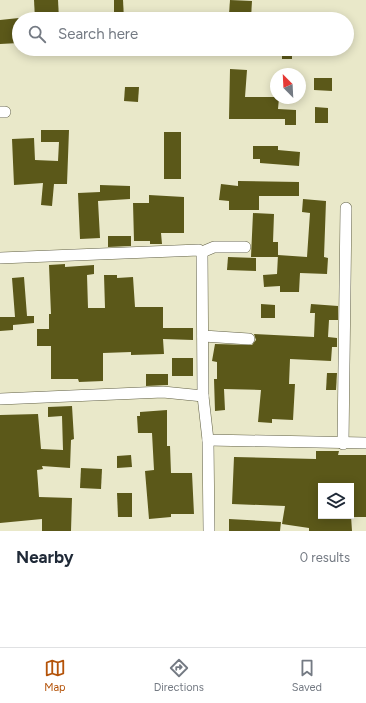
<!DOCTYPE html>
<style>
:root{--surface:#fff;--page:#f2f2f3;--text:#1f2937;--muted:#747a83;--line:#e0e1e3;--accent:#b45309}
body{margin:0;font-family:Figtree,sans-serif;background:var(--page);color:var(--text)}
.controls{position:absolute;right:12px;bottom:12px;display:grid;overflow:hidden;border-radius:0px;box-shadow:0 2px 10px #0003}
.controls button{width:36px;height:36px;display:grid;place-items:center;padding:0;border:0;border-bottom:1px solid var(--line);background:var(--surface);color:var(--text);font:20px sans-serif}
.compass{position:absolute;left:270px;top:68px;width:36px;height:36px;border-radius:50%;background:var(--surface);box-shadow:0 2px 10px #0003;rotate:336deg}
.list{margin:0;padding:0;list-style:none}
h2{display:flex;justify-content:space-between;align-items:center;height:52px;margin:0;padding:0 16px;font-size:17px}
h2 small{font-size:13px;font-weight:400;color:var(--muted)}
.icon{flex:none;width:22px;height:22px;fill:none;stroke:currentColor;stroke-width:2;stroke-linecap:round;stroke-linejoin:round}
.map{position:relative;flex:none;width:366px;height:531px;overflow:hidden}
.search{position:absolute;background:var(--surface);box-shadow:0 2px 10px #0003;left:12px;right:12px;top:12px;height:44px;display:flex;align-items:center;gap:10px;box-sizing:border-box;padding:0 14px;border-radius:22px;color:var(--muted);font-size:15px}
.sheet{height:116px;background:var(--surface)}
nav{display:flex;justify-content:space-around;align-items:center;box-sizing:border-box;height:56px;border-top:1px solid var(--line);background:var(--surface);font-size:11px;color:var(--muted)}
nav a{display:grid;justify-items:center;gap:2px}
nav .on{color:var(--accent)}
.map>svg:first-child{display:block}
</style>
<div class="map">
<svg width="366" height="531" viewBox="0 0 366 531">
<rect width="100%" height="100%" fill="#e9e8c9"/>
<g fill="#5b5819">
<path d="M34,0H58L59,19H35Z"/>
<path d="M114,0H123L124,19H114Z"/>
<path d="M230,0L252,1L251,18L229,14Z"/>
<path d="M19,18V43L0,44V20Z"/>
<rect x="282" y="49" width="10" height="10"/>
<path d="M230,69L247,70L245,97H276L279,98L278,109L296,110V125H285V119H229Z"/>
<path d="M314,78H332V91L314,90Z"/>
<path d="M125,87H139L138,102L124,101Z"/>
<path d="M315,107L328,108V123H315Z"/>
<path d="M41,130H69L67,184H54L52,206L41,205L43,183L14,185L12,139L34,138L35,160L58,161L59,142H41Z"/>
<rect x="164" y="132" width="17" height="47"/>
<path d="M253,146H278V150L300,152L299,166L260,163V159H253Z"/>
<path d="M238,181L299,182V196H259V210H229V201L219,200L221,184L238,186Z"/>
<path d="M100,185L130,186V199L98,201L100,238L80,239L78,193L100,192Z"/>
<path d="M149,195L184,197V233H161L162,244H150V241H134L133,203H149Z"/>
<path d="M303,199L326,201L324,257L328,258L327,274L300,273L299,292H280V286L264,287L263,275L277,274L278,255L307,257L310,213L302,212Z"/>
<path d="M253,213L274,214L273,242H278V257H251Z"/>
<path d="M108,236H131V246L108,247Z"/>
<path d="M228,257L256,258V271L227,270Z"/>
<path d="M65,264V267L94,265V274L87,275L88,308H105L104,275H117V278L133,277L135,307H163V328H193V340L163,339L164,354L131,355V352L103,353V381L79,382L78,379H51V346H37V329H49V314H51L49,265Z"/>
<path d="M24,277L27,316H34V323L13,325V330L0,331V317H15L12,278Z"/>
<path d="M261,304L275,305V318H261Z"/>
<path d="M311,304L338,306V320H329L328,337L337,338V347H332L331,361L290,359L289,384H295L293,420L272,419V423L258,422L261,390L224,389L225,410L215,411L214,379H217V362L212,361L215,344L252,345L256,340L254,334L314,337L315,313H310Z"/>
<rect x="172" y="358" width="21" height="18"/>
<path d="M327,373H337L336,390H326Z"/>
<path d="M146,374H168V385L146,386Z"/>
<path d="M72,406L74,439L71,440L70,468L42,466L43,469L37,470L39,497L72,498L71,531H42V519L0,523V415L38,414L41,449L63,450L62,416L48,417V407Z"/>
<path d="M167,410V446H170L171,473H192L194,514H171V517L149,519L145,471L154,470L152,433H138L137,416H140V412Z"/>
<path d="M316,451H339L338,455H366V517H351V486H321V516H351L352,531H309V528L282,524L285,506L232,504L234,457L316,459Z"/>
<path d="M131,455L132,467L117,468V456Z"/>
<path d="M81,468L102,469L101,489L80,488Z"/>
<path d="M117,493H132V517H118Z"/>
<path d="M229,519L281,522L280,531H229Z"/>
</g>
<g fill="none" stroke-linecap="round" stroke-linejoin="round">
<g stroke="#626146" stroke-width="12">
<g id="minor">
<path d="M0,112H5"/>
<path d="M202,252L214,247H245"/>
<path d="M0,258L199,250L202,252L203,396L208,440L366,443"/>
<path d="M203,336L249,339"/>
<path d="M0,399L163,392L203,396"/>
<path d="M208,440L209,531"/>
<path d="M343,444L346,208"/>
</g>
</g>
<use href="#minor" stroke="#fff" stroke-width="11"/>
</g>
</svg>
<div class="controls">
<button><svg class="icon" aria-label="layers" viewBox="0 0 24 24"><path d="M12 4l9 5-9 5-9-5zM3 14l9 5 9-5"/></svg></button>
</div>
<svg class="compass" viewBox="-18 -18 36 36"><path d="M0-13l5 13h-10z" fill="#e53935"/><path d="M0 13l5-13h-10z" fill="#747a83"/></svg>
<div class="search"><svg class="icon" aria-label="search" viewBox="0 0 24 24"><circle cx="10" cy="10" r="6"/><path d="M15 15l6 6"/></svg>Search here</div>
</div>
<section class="sheet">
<h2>Nearby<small>0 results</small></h2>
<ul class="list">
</ul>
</section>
<nav>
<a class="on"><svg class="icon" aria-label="map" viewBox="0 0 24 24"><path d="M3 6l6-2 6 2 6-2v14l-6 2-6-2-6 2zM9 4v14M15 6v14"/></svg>Map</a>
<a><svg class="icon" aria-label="directions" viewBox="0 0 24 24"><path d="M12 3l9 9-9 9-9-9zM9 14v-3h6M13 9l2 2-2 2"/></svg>Directions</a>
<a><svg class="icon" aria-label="saved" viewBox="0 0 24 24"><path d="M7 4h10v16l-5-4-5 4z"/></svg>Saved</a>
</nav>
